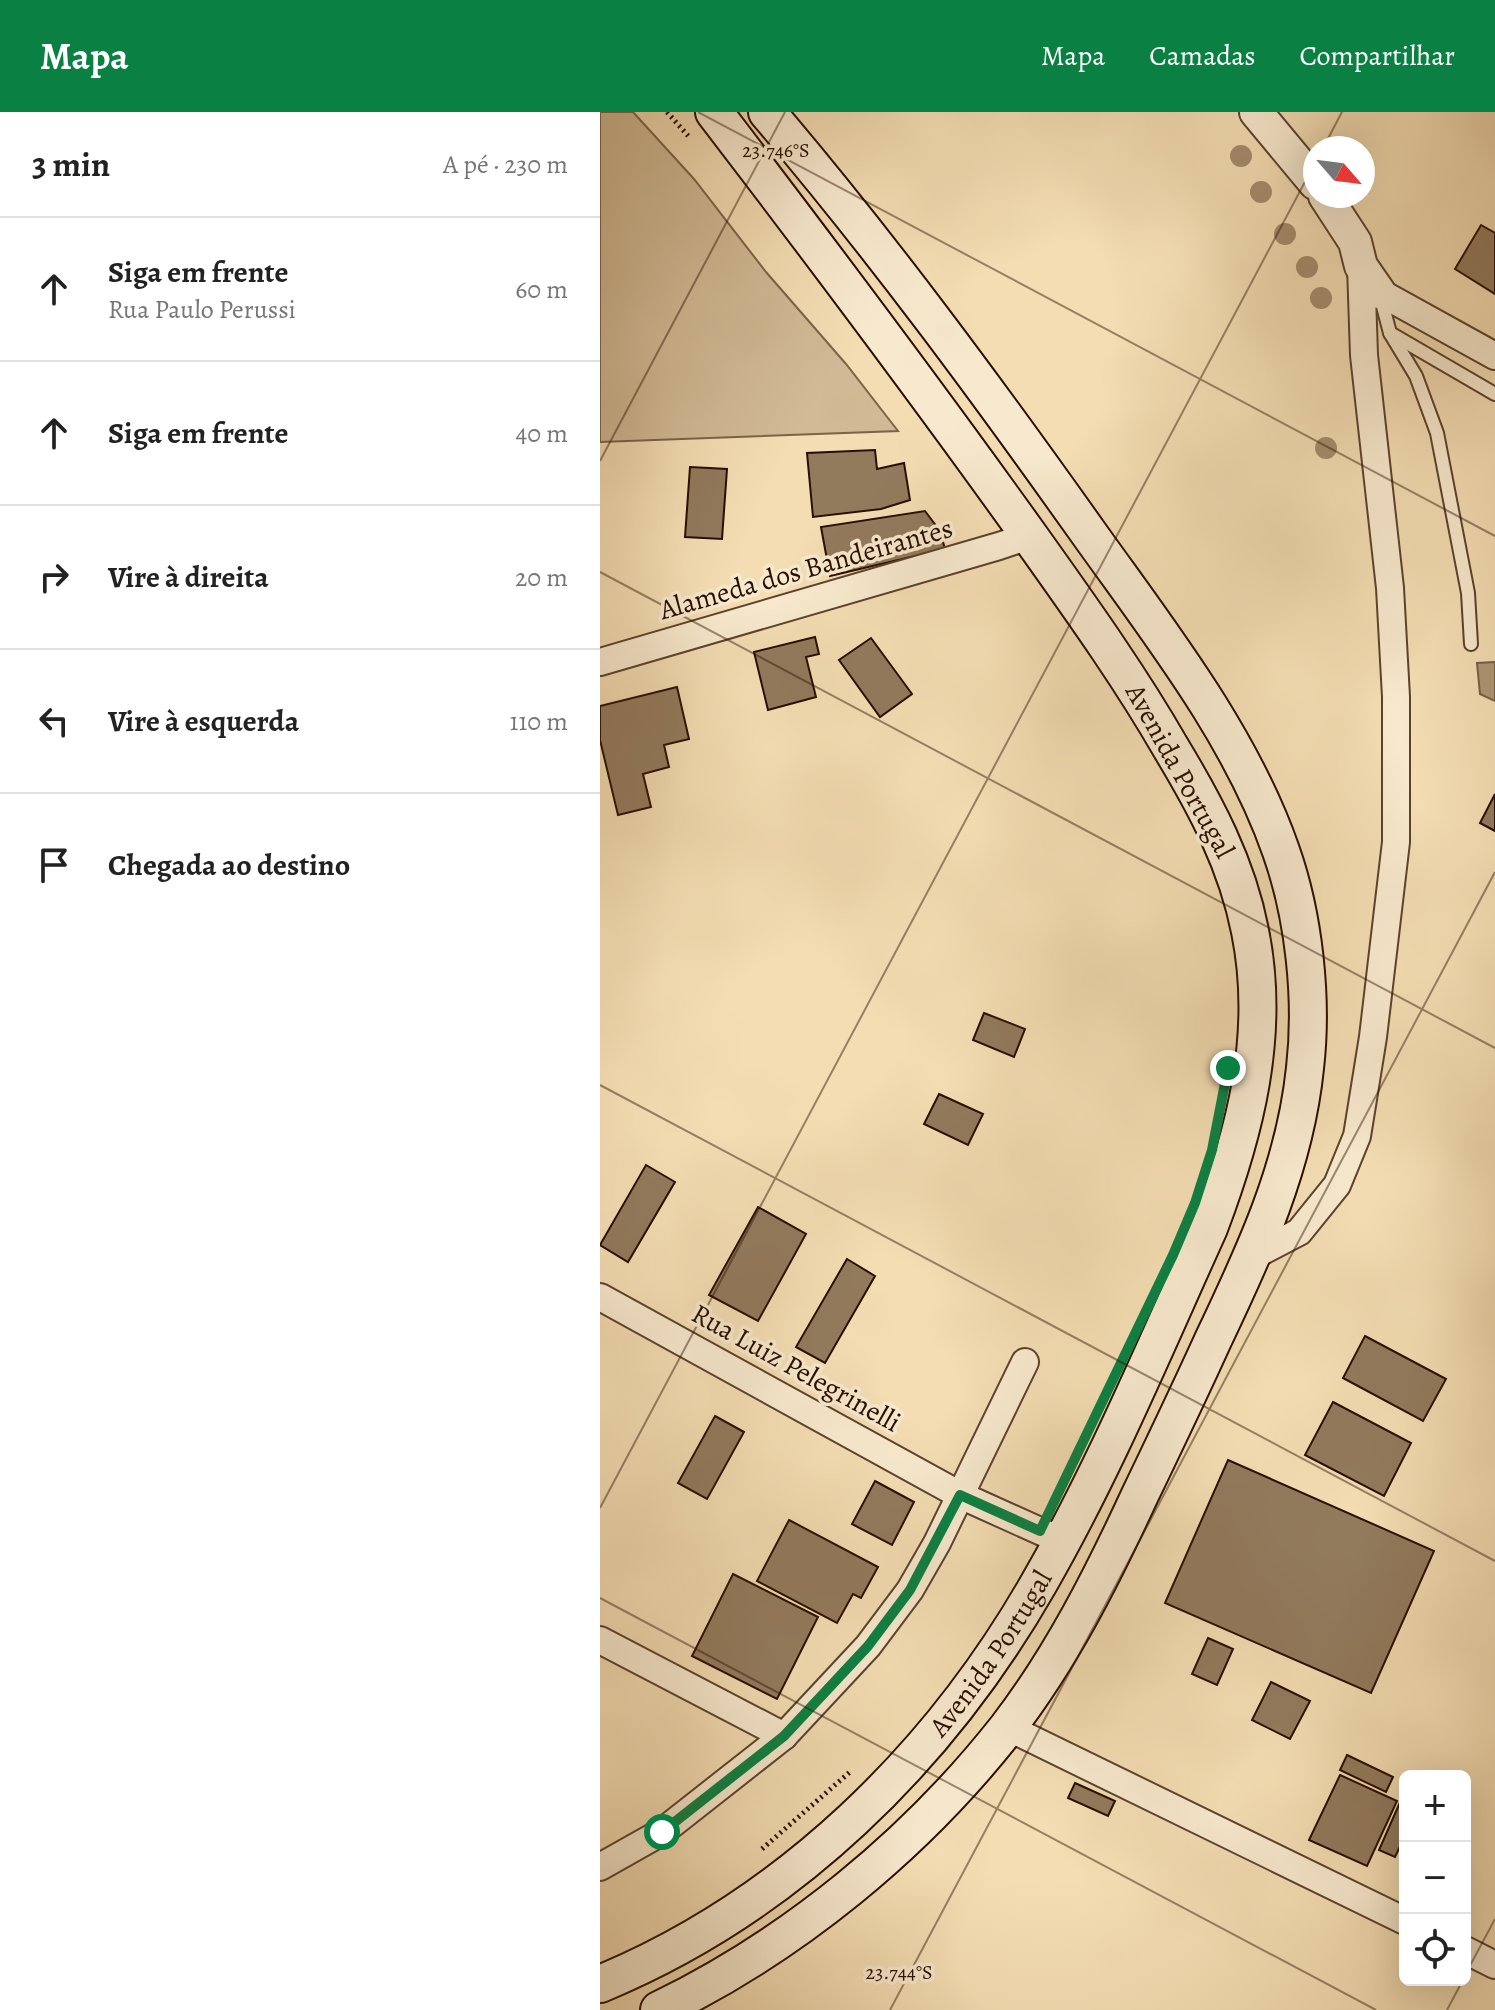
<!DOCTYPE html>
<html lang="pt">
<meta charset="utf-8">
<style>
:root{--surface:#fff;--page:#f2f2f2;--text:#222;--muted:#767676;--line:#e0e0e0;--accent:#0b8043}
body{margin:0;font-family:Alegreya,serif;background:var(--page);color:var(--text)}
.controls{position:absolute;right:24px;bottom:24px;display:grid;overflow:hidden;border-radius:12px;box-shadow:0 8px 32px #0002}
.controls button{width:72px;height:72px;display:grid;place-items:center;padding:0;border:0;border-bottom:2px solid var(--line);background:var(--surface);color:var(--text);font:40px sans-serif}
.compass{position:absolute;left:703px;top:24px;width:72px;height:72px;border-radius:50%;background:var(--surface);box-shadow:0 8px 32px #0002;rotate:118deg}
.stop{position:absolute;width:24px;height:24px;margin:-18px;border:6px solid #0b8043;border-radius:50%;background:#fff}
.stop.end{background:#0b8043;border-color:#fff;box-shadow:0 2px 8px #0008}
.list{margin:0;padding:0;list-style:none}
h2{display:flex;justify-content:space-between;align-items:center;height:104px;margin:0;padding:0 32px;font-size:34px}
h2 small{font-size:26px;font-weight:400;color:var(--muted)}
.list li{display:grid;grid-template-columns:52px 1fr auto;gap:24px;align-items:center;box-sizing:border-box;height:144px;padding:0 32px;border-top:2px solid var(--line)}
.list b{display:block;font-size:30px;white-space:nowrap}
.list p{margin:0;font-size:26px;white-space:nowrap;color:var(--muted)}
.list em{font-size:26px;font-style:normal;color:var(--muted)}
.icon{flex:none;width:44px;height:44px;fill:none;stroke:currentColor;stroke-width:2;stroke-linecap:round;stroke-linejoin:round}
.map{position:relative;flex:none;width:895px;height:1898px;overflow:hidden}
header{display:flex;align-items:center;gap:48px;box-sizing:border-box;height:112px;padding:0 40px;background:var(--accent);color:#fff}
header strong{font-size:38px}
nav{display:flex;gap:44px;margin-inline-start:auto;font-size:28px}
main{display:flex}
aside{flex:1;background:var(--surface)}
.map>svg:first-child{display:block}
</style>
<header>
<strong>Mapa</strong>
<nav><a>Mapa</a><a>Camadas</a><a>Compartilhar</a></nav>
</header>
<main>
<aside>
<h2>3 min<small>A pé · 230 m</small></h2>
<ul class="list">
<li><svg class="icon" aria-label="ahead" viewBox="0 0 24 24"><path d="M12 20V5M6 11l6-6 6 6"/></svg><div><b>Siga em frente</b><p>Rua Paulo Perussi</p></div><em>60 m</em></li>
<li><svg class="icon" aria-label="ahead" viewBox="0 0 24 24"><path d="M12 20V5M6 11l6-6 6 6"/></svg><div><b>Siga em frente</b></div><em>40 m</em></li>
<li><svg class="icon" aria-label="right" viewBox="0 0 24 24"><path d="M7 20v-9h11M14 6l5 5-5 5"/></svg><div><b>Vire à direita</b></div><em>20 m</em></li>
<li><svg class="icon" aria-label="left" viewBox="0 0 24 24"><path d="M17 20v-9H6M10 6l-5 5 5 5"/></svg><div><b>Vire à esquerda</b></div><em>110 m</em></li>
<li><svg class="icon" aria-label="arrive" viewBox="0 0 24 24"><path d="M6 21V4h12l-3 4 3 4H6"/></svg><div><b>Chegada ao destino</b></div></li>
</ul>
</aside>
<div class="map">
<svg width="895" height="1898" viewBox="0 0 895 1898">
<rect width="100%" height="100%" fill="#f4ddb3"/>
<filter id="stains"><feTurbulence type="fractalNoise" baseFrequency=".0025" numOctaves="4"/><feColorMatrix values="0 0 0 0 .2 0 0 0 0 .09 0 0 0 0 .02 0 0 0 .5 -.17"/></filter>
<radialGradient id="worn" r=".72"><stop offset=".6" stop-color="#630" stop-opacity="0"/><stop offset="1" stop-color="#630" stop-opacity=".3"/></radialGradient>
<path fill="#d1ba95" stroke="#7c644a" stroke-width="2" d="M0,0H33L94,67L166,160L246,252L298,319L0,330Z"/>
<path fill="#af9776" stroke="#796047" stroke-width="2" d="M895,550V589L880,582L877,551Z"/>
<g fill="#927a5d" stroke="#280e00" stroke-width="2">
<path d="M881,113L895,121V182L855,157Z"/>
<path d="M275,338L277,357L304,351L310,388L281,397L213,405L207,341Z"/>
<path d="M90,355L127,357L122,427L85,425Z"/>
<path d="M325,399L340,419L345,437L230,464L221,415Z"/>
<path d="M215,525L219,542L206,545L216,585L168,598L154,540Z"/>
<path d="M271,526L312,582L280,605L239,548Z"/>
<path d="M77,575L89,627L64,633L69,655L43,662L51,695L18,703L0,628V594Z"/>
<path d="M895,682V719L880,711Z"/>
<path d="M384,901L425,917L414,945L373,928Z"/>
<path d="M339,982L383,1002L368,1033L324,1012Z"/>
<path d="M46,1053L75,1070L28,1150L0,1133Z"/>
<path d="M158,1095L206,1122L158,1209L109,1183Z"/>
<path d="M247,1147L275,1164L225,1251L196,1235Z"/>
<path d="M765,1224L846,1267L823,1309L743,1266Z"/>
<path d="M733,1290L811,1331L784,1384L705,1343Z"/>
<path d="M115,1304L144,1320L107,1387L78,1371Z"/>
<path d="M628,1348L834,1439L771,1581L565,1491Z"/>
<path d="M275,1369L314,1390L292,1433L252,1412Z"/>
<path d="M189,1408L278,1455L261,1486L253,1482L237,1511L157,1469Z"/>
<path d="M133,1462L218,1505L177,1587L92,1544Z"/>
<path d="M608,1526L633,1537L617,1573L592,1562Z"/>
<path d="M671,1570L710,1589L690,1627L652,1608Z"/>
<path d="M747,1643L793,1665L786,1680L740,1658Z"/>
<path d="M740,1663L797,1689L767,1754L709,1728Z"/>
<path d="M475,1671L515,1689L508,1704L468,1686Z"/>
<path d="M805,1679V1724L795,1745L779,1738Z"/>
</g>
<g fill="none" stroke-linecap="round" stroke-linejoin="round">
<g stroke="#5b422d" stroke-width="16">
<g id="service">
<path d="M780,183L790,221L895,282"/>
<path d="M790,221L816,264L837,321L868,481L871,532"/>
</g>
</g>
<g stroke="#5b422d" stroke-width="30">
<g id="minor">
<path d="M779,180L895,244"/>
<path d="M0,550L399,434L429,424"/>
<path d="M653,1144L699,1120L737,1073L757,1024L773,925L796,730V585L790,476L764,243L761,154"/>
<path d="M0,1185L360,1383L462,1429"/>
<path d="M0,1528L184,1624"/>
<path d="M407,1615L805,1809"/>
<path d="M0,1755L62,1720L184,1624L268,1534L310,1478L337,1431L425,1250"/>
<path d="M865,1838L895,1853"/>
</g>
</g>
<g stroke="#5b422d" stroke-width="36">
<g id="tertiary">
<path d="M656,0L715,71"/>
<path d="M725,84L755,130L761,154L779,180"/>
</g>
</g>
<g stroke="#280e00" stroke-width="40">
<g id="secondary">
<path id="s1" d="M0,1872C188,1794 339,1646 439,1471C504,1358 555,1235 609,1116C645,1021 671,922 650,819C637,752 606,694 571,636C529,563 480,495 431,426C328,282 222,141 114,0"/>
<path d="M59,1898C193,1833 315,1733 407,1616C461,1546 502,1465 539,1385C564,1333 589,1281 613,1228C655,1140 695,1054 705,956C713,887 704,804 681,739C641,624 560,521 490,423C387,278 282,135 167,0"/>
</g>
</g>
<g stroke="#280e00" stroke-width="5" stroke-dasharray="2 4" stroke-linecap="butt">
<path d="M67,0L90,26"/>
<path d="M162,1737L251,1659"/>
</g>
<use href="#service" stroke="#f8e9ce" stroke-width="12"/>
<use href="#minor" stroke="#f8e9ce" stroke-width="26"/>
<use href="#tertiary" stroke="#f8e9ce" stroke-width="32"/>
<use href="#secondary" stroke="#f8e9ce" stroke-width="36"/>
</g>
<g fill="#a48c6d">
<circle cx="641" cy="44" r="11"/>
<circle cx="661" cy="80" r="11"/>
<circle cx="685" cy="122" r="11"/>
<circle cx="707" cy="155" r="11"/>
<circle cx="721" cy="186" r="11"/>
<circle cx="726" cy="336" r="11"/>
</g>
<g fill="none" stroke-linecap="round" stroke-linejoin="round">
<path stroke="#0b8043" stroke-width="10" d="M62,1720L184,1624L268,1534L310,1478L360,1383L440,1419L573,1143L595,1091L612,1038L628,956"/>
</g>
<path fill="none" stroke="#280e00" stroke-width="2" stroke-opacity="0.45" d="M98,0L895,424M723,36L742,0M0,349L185,0M0,460L895,936M0,973L895,1449M0,1396L715,51M0,1486L776,1898M865,1863L895,1807M290,1898L895,760M847,1898L863,1868"/>
<g text-anchor="middle" dominant-baseline="central" stroke-width="7" stroke-linejoin="round" paint-order="stroke">
<g font-size="28" fill="#280e00" stroke="#f8e9ce">
<text transform="translate(206 457) rotate(-16)">Alameda dos Bandeirantes</text>
<text transform="translate(580 659) rotate(61)">Avenida Portugal</text>
<text transform="translate(196 1256) rotate(29)">Rua Luiz Pelegrinelli</text>
<text stroke="none"><textPath href="#s1" startOffset="520">Avenida Portugal</textPath></text>
</g>
</g>
<g font-size="20" text-anchor="middle" fill="#280e00" stroke="#f8e9ce" stroke-width="7" stroke-linejoin="round" paint-order="stroke">
<text x="176" y="45">23.746°S</text>
<text x="299" y="1867">23.744°S</text>
</g>
<rect width="100%" height="100%" filter="url(#stains)"/>
<rect width="100%" height="100%" fill="url(#worn)"/>
</svg>
<div class="controls">
<button>+</button>
<button>−</button>
<button><svg class="icon" aria-label="locate" viewBox="0 0 24 24"><circle cx="12" cy="12" r="6"/><path d="M12 2v4M12 18v4M2 12h4M18 12h4"/></svg></button>
</div>
<svg class="compass" viewBox="-18 -18 36 36"><path d="M0-13l5 13h-10z" fill="#e53935"/><path d="M0 13l5-13h-10z" fill="#767676"/></svg>
<div class="stop" style="left:62px;top:1720px"></div>
<div class="stop end" style="left:628px;top:956px"></div>
</div>
</main>
